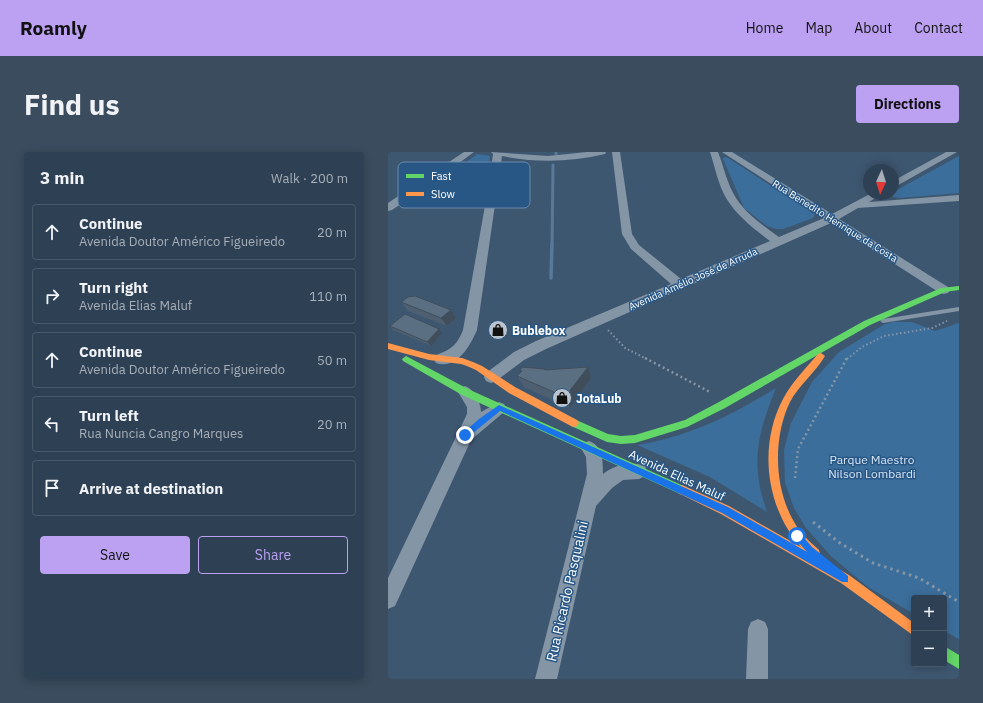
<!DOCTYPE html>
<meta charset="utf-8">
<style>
:root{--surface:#2e4154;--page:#3a4c5e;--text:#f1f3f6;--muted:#a7afb8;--line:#495a6b;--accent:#bca0f2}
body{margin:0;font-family:"IBM Plex Sans",sans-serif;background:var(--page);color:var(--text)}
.controls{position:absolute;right:12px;bottom:12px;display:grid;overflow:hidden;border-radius:4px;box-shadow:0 2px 10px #0003}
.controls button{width:36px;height:36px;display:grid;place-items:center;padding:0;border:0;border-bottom:1px solid var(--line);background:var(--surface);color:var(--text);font:20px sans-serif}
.compass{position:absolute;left:475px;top:12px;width:36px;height:36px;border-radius:50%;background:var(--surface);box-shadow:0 2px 10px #0003;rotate:184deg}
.stop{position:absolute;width:12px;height:12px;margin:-9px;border:3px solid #1a73e8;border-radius:50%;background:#fff}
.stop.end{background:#1a73e8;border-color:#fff;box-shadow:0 1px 4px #0008}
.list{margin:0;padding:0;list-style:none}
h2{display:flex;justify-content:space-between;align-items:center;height:52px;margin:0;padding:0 16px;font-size:17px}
h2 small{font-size:13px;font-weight:400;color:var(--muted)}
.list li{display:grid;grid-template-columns:26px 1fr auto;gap:12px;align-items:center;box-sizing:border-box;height:56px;margin:0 8px 8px;padding:0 8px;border:1px solid var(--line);border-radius:4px}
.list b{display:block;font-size:15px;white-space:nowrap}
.list p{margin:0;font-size:13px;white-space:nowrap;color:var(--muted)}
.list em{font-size:13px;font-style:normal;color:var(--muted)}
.actions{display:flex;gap:8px;padding:12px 16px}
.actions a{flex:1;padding:9px 0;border:1px solid var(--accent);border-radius:4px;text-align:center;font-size:14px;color:var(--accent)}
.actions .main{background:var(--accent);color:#111}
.icon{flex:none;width:22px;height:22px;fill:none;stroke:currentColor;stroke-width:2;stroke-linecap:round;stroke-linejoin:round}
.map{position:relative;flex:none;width:571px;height:527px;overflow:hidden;border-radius:4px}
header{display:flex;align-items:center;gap:24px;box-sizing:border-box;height:56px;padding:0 20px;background:var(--accent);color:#111}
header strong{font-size:19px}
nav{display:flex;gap:22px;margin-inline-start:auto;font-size:14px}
.intro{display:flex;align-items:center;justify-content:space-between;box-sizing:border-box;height:96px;padding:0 24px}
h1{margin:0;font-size:28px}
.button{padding:10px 18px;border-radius:4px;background:var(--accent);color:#111;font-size:14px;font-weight:700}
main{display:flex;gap:24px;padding:0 24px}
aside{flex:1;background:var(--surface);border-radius:4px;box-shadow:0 2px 10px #0003}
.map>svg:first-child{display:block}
</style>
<header>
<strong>Roamly</strong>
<nav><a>Home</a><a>Map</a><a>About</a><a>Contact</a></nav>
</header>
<div class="intro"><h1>Find us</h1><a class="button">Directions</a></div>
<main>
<aside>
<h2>3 min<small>Walk · 200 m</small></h2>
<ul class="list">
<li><svg class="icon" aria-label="ahead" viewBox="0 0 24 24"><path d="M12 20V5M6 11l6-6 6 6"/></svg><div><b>Continue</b><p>Avenida Doutor Américo Figueiredo</p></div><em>20 m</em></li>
<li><svg class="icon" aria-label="right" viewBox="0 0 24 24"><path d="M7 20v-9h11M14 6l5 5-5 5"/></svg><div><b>Turn right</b><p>Avenida Elias Maluf</p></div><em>110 m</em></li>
<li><svg class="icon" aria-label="ahead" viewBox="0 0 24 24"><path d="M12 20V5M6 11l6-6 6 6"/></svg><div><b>Continue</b><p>Avenida Doutor Américo Figueiredo</p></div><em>50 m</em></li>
<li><svg class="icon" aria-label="left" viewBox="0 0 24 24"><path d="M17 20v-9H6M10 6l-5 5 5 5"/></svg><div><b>Turn left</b><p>Rua Nuncia Cangro Marques</p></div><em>20 m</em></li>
<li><svg class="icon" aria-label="arrive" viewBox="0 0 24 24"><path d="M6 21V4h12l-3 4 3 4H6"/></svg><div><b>Arrive at destination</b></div></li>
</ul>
<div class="actions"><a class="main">Save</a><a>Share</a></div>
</aside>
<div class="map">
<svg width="571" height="527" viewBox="0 0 571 527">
<rect width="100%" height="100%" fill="#3e5770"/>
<g fill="#3c6e9b">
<path d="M89,2L102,4L99,25L62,22Z"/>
<path d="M571,4V41L512,46L506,45L503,43L505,42V40Z"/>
<path d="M336,5L340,6L427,62L425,66L395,77H388L379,74L356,56L335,7Z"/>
<path d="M505,170H524L547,179L571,171V487L556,479V446H526V462L480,435L443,404L418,376L406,356L397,331L396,298L403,271L424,230L451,200L497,172Z"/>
<path d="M388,236C369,283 362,311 379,360L322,325L249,293C300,285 345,263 388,236Z"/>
</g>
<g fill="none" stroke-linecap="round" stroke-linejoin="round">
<g stroke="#597998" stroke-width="3">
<path d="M168,0V2"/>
<path d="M164,93L165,13"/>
</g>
<path stroke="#597998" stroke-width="3.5" d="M163,126L164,92"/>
<g stroke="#8495a6" stroke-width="2" stroke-dasharray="1.5 2.5" stroke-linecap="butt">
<path d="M220,178L237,196L259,207"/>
<path d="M459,207L474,195L496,184L544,176L559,169"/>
</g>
<g stroke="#8495a6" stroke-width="2.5" stroke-dasharray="2 3" stroke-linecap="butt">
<path d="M257,206L322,240"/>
<path d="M407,326L410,297L459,206"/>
</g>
<path stroke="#8495a6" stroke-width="3" stroke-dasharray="2.5 4" stroke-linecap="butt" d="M425,370L452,391L485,411L531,426L571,450"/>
<path fill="#8495a6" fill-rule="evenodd" d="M571,155V159L495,171L492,169L495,167Z"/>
<g fill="#8495a6" fill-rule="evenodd">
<path d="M76,0H86L56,22L102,25L105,2L103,0L160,4L199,0H218L217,2C183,10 148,11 114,4L89,178C82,194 69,218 48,211L46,207L48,203C63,198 69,193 75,178L101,31L49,27L4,58L0,59V51Z"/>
<path d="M224,0H232L244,82L251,93L293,127L382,89C366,77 349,64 338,46C330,32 327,15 322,0H330C336,15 339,32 348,46C358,62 376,74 391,85L436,66L334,0H344L444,62L482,42H494L481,50L571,43V49L470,56L451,67L560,135L562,138L560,141L556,142L552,141L443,71L158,197L136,208L108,229L103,231L98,229L96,225L98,221L126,200L148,189L283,132L243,97L234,82Z"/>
<path d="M558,0H569L505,36V29Z"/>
<path d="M77,234C86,237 93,251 93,260L111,250L116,252L118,256L116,260L83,288L7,454L0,457V426L79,262V255L70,240L72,236Z"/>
<path d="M201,289C215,294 215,310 215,322C226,313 243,308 257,314L259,319L257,324L251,327L235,328L224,336L208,354L169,527H147L199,322L198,305L193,296L195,291Z"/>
<path d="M370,467L377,470L380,477V527H358L360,477L363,470Z"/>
</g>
<g fill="#63d668" fill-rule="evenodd">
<path d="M571,134V138L557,140L482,173L337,256L299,275L247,291L233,292L219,290L183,274L181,271L183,268L186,267L220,282L233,284L247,283L297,268L331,250L476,169L553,136Z"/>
<path d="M18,204L80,237L298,335L299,338L298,341L294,343L290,341L74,243L15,209L14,207Z"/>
<path d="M556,494L571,503V517L556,508Z"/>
</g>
<g fill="#ff974d" fill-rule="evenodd">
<path d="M0,191L41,202L74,206L85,210L94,214L127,235L189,268L191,271L189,274L186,275L183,274L121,241L88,218L79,214L73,212L41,208L0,197Z"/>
<path d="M433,201L437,204C427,221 411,233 402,250C385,285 386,334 405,368C411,380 421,389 431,398L432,402L431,406L461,423L526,471V484L453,431L333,362L290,341L289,338L290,335L294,333L341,354L413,395C378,356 370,294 395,247C404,230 418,216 430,202Z"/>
</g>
</g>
<g fill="#4e5f71">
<path d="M13,150L63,158L68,166L59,174L20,159Z"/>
<path d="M2,174L51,177L54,181L43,194L5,178Z"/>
<path d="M132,218H157L203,226L182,256L136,235L129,224L133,220Z"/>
</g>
<g fill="#404e5c">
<path d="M63,158L68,166L59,174L53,166Z"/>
<path d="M51,177L54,181L43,194L39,190Z"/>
<path d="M200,215L203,226L182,256L177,245Z"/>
</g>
<g fill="#5b6f83" stroke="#404e5c">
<path d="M27,144L63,158L53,166L13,150L20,145Z"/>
<path d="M17,162L51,177L39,190L2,174Z"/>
<path d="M134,215L156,217L157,218L200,215L177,245L129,224L134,219L132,218Z"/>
</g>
<path fill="#1a73e8" d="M111,253L340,355L419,400L405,384L406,381H412L424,395L460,424V430H454L334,361L112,259L80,285H75V281L91,267Z"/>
<defs>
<g id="shop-disc" transform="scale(1)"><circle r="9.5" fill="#bbc4cd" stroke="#285786"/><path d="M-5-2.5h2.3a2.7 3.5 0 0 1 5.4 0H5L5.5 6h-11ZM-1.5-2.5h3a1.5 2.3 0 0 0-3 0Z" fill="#111"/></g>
</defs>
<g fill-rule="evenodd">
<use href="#shop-disc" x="110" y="178"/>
<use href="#shop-disc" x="174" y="246"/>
</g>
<g text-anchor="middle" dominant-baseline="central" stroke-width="3" stroke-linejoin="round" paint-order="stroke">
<g font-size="10" fill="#fff" stroke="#285786">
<text transform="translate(447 69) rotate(32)">Rua Benedito Henrique da Costa</text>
<text transform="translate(305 127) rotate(-24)">Avenida Amélio José de Arruda</text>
</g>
<g font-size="12" font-weight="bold" fill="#fff" stroke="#285786" text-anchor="start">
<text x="124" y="178">Bublebox</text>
<text x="188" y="246">JotaLub</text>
</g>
<g font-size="12" fill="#d7e7f6" stroke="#285786">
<text x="484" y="307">Parque Maestro<tspan x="484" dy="14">Nilson Lombardi</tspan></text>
</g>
<g font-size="12" fill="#fff" stroke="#285786">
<text transform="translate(289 323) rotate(25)">Avenida Elias Maluf</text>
</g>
<g font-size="14" fill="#fff" stroke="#285786">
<text transform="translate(179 439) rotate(-77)">Rua Ricardo Pasqualini</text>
</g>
</g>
<rect x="10" y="10" width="132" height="46" rx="6" fill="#285786" stroke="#6889aa" stroke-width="1"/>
<rect x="18" y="22" width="18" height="4" fill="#63d668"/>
<rect x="18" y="40" width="18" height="4" fill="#ff974d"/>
<g font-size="11" fill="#fff">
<text x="43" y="28">Fast</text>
<text x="43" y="46">Slow</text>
</g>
</svg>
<div class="controls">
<button>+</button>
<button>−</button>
</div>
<svg class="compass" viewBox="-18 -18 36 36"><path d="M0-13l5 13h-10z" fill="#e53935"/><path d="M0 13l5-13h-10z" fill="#a7afb8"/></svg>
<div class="stop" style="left:409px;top:384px"></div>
<div class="stop end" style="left:77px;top:283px"></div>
</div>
</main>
